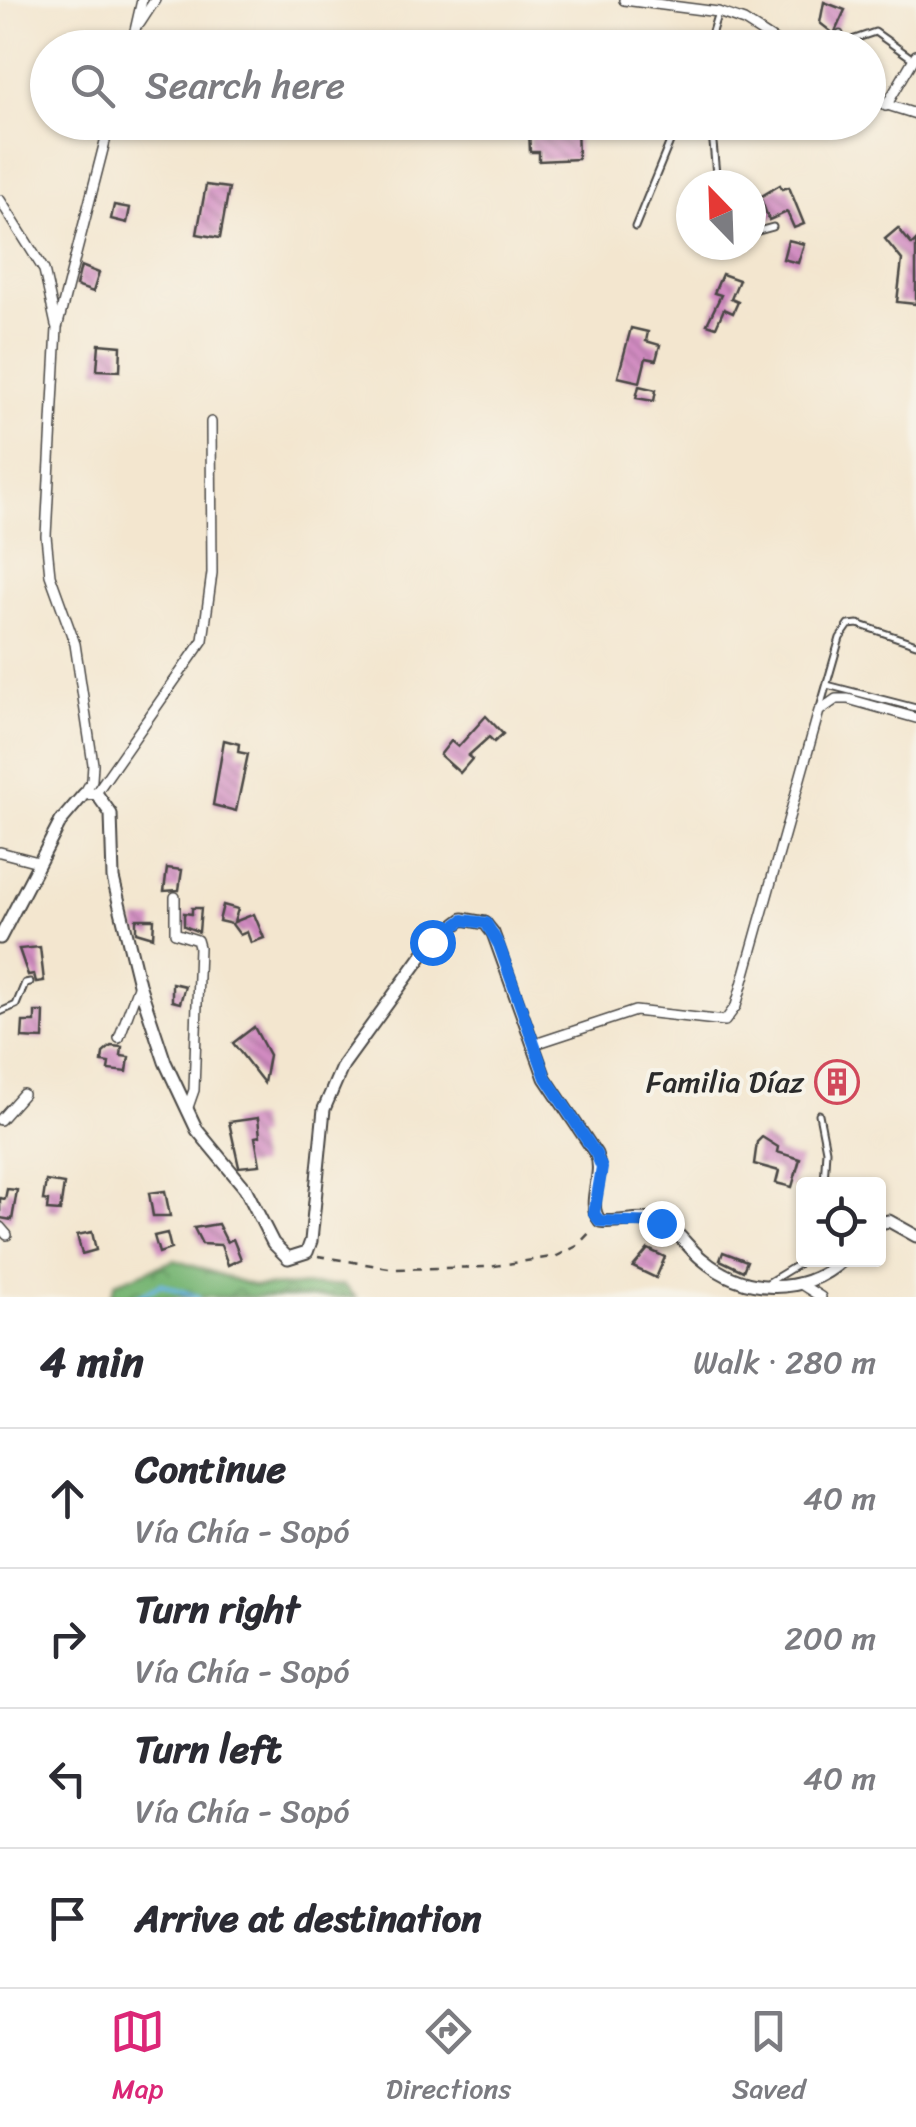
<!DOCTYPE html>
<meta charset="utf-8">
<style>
:root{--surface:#fff;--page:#f2f2f3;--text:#2b2b33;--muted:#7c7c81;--line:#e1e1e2;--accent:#db2777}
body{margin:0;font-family:Sriracha,sans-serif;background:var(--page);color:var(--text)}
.controls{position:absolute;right:30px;bottom:30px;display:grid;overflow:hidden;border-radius:10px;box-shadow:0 2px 8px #0004}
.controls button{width:90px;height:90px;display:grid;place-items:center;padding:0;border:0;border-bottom:2px solid var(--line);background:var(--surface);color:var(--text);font:50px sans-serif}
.compass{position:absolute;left:676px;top:170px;width:90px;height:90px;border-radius:50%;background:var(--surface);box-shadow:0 2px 8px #0004;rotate:337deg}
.stop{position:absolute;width:30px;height:30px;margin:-22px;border:8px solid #1a73e8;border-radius:50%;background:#fff}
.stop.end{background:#1a73e8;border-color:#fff;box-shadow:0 2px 10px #0008}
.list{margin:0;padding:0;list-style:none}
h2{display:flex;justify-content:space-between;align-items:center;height:130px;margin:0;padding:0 40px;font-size:42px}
h2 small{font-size:32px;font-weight:400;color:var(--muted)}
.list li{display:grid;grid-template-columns:65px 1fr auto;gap:30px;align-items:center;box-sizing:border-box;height:140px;padding:0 40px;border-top:2px solid var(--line)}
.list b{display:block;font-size:38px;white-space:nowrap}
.list p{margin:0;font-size:32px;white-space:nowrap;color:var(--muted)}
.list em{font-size:32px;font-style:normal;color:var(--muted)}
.icon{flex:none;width:55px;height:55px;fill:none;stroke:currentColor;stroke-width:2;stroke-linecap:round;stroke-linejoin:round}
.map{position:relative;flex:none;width:916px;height:1297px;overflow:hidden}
.search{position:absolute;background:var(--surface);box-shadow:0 2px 8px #0004;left:30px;right:30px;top:30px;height:110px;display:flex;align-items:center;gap:25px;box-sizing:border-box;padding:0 35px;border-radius:55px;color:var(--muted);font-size:38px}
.sheet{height:690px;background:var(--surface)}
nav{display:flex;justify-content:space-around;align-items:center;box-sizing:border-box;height:140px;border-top:2px solid var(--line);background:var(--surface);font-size:28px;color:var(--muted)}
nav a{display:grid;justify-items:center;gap:5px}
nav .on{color:var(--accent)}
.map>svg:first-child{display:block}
</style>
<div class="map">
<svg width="916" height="1297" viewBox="0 0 916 1297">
<defs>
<pattern id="forest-crowns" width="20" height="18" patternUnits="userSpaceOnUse" patternTransform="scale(2.5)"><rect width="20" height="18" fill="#78b675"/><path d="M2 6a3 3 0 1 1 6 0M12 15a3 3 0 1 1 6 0" fill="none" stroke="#639460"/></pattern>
<pattern id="building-back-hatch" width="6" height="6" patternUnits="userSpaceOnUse" patternTransform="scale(2.5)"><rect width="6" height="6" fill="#d18bc1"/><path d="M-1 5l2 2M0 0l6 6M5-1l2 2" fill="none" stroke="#aa729d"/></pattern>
</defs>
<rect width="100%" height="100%" fill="#f7f3e8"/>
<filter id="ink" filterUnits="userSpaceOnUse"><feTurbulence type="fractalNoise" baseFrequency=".01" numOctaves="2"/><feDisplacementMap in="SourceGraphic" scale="20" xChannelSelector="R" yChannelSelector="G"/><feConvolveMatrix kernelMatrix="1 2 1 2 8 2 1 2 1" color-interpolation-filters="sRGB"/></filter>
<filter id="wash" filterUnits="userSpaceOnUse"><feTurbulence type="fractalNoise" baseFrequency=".0048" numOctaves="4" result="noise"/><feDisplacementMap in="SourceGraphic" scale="40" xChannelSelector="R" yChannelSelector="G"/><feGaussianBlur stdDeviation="2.25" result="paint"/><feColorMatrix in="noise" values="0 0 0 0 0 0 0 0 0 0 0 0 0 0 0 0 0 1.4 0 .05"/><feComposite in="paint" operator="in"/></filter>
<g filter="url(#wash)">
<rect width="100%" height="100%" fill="#f3e6cf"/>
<path fill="url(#forest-crowns)" stroke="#527050" stroke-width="2.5" d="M175,1260L254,1286L343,1285L356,1297H110L115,1283Z"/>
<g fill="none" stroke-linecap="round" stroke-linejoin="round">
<path stroke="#6eb7e6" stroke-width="4" d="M137,1297L161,1284L198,1297"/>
</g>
<g id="blocks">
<g fill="url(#building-back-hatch)">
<path d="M824,2L845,10L834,34L820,23Z"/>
<path d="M549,122H577L578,159L539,161V152H530L529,130H550Z"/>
<path d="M206,185L229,188L220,238L197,234Z"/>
<path d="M780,185L782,189L789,187L804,224L794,228L787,212L769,220L760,197Z"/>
<path d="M114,205L130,208L127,223L111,219Z"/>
<path d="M898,228L912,245L916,241V304L897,302L902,260L885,239Z"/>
<path d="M788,240L804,244L798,263L783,259Z"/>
<path d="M81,266L99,273L93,292L76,286Z"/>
<path d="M722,274L739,280L731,299L738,302L733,313L724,309L716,327L707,324L721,295L714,293Z"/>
<path d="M631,328L648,332L646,341L660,345L656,360L646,358L640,382L618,377Z"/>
<path d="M99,344L121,346L120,371L97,370Z"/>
<path d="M639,386L656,390L654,401L636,398Z"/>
<path d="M486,716L503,734L494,742L489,737L468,756L472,759L460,773L440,755L451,741L458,747Z"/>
<path d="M224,740L239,744L238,752L248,754L236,811L213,805Z"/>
<path d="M167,868L182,870L179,890L164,891Z"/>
<path d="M223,905L238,909L234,922L254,914L264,938L251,943L247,932L240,935L232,924L219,921Z"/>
<path d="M192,908H201L199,932L184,926V913L192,914Z"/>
<path d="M136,919H154L153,937L136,932Z"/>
<path d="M40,947L44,981L36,982L34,974L28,975L19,949Z"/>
<path d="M172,983L185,986L180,1003L172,1001Z"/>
<path d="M35,1012H44L43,1039L22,1038L23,1022H35Z"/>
<path d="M254,1027L269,1055L264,1083L233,1043Z"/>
<path d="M111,1046L122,1047L121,1056L129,1057L127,1072L108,1070L109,1063L102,1062L103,1053Z"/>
<path d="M830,1069L846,1071L844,1096L827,1093Z"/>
<path d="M258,1118L260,1136L255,1137L260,1165L239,1167L229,1122Z"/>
<path d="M762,1137L778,1147L777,1152L800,1159L792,1187L776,1183L779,1171L754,1164L757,1142Z"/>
<path d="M46,1181L64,1184L60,1211L47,1210L48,1201L43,1200Z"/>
<path d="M7,1189L17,1190L12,1220L0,1218V1198L5,1199Z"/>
<path d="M165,1191L170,1216H153L149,1193Z"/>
<path d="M218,1224L227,1242L233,1239L241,1259L228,1265L221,1245L202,1244L194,1228Z"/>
<path d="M92,1232L96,1250L82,1254L77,1235Z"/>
<path d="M167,1233L171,1249L159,1253L154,1236Z"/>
<path d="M648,1249L665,1257L656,1278L633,1267Z"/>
<path d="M723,1252L747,1261L743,1271L720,1260Z"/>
</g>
</g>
</g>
<g filter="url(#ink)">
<use href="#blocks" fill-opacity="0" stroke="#494744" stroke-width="2.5"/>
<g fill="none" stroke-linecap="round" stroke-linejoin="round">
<g stroke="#494744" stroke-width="9">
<g id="service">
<path d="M840,34V44L875,32L913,59"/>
<path d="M707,48L718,12"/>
<path d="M711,122L717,185"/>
<path d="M586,127L587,122"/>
<path d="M635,227L678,122"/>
<path d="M751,233L773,227"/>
<path d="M827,685L916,708"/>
<path d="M819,711L840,638L849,625L858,624L916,644"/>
<path d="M0,1012L16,1005L25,983L30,982"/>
<path d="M819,1114L826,1150L824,1184"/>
<path d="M769,1282L797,1265L804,1248"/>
</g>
</g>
<g stroke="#494744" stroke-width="12">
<g id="minor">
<path d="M624,0L718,12L744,21L786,48"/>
<path d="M140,23L155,0"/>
<path d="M131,48L142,0"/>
<path d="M868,99L916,114"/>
<path d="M886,106L916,55"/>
<path d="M0,200L44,270L56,325"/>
<path d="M96,793L203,640L212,573L211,422"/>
<path d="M84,794L92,780L93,764L75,644L50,575L46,536L57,328L110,122"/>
<path d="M0,852L38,862"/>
<path d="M175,897V933L197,940L199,947L194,1090L187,1110"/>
<path d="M119,1038L139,984"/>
<path d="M532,1045L635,1011L725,1021L736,1006L819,711L836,699H848L916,718"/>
<path d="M0,1120L23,1094"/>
<path d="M0,1227L7,1235"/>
<path d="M799,1283L821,1297"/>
</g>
</g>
<g stroke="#494744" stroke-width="15">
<g id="tertiary">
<path d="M0,938L61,821L84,794L96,793L111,814L113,878L139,984L165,1062L197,1130L245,1188L273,1243L288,1258L307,1252L311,1241L324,1109L343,1065L432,942L463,919L485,923L493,933L545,1078L596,1154C605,1176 585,1202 600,1221C619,1224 643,1214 662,1223C678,1230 688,1248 702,1259C743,1294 802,1297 843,1260"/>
<path d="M878,1223L889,1221L916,1236"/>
</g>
</g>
<path stroke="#494744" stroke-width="2.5" stroke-dasharray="8 8" stroke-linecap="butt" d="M318,1256L395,1269L489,1267L557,1256L577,1246L592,1230"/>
<use href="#service" stroke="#fff" stroke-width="5"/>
<use href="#minor" stroke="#fff" stroke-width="9"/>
<use href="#tertiary" stroke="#fff" stroke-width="11"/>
</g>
</g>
<g fill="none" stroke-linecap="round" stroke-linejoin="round" filter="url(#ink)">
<path stroke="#1a73e8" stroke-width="12" d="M432,942L463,920L486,923L499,945L546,1078L596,1154L602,1168L594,1214L600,1221L661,1223"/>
</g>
<defs>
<g id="building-ring" transform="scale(2.25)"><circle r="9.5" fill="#f7f3e8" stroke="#d1495b" stroke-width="1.5"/><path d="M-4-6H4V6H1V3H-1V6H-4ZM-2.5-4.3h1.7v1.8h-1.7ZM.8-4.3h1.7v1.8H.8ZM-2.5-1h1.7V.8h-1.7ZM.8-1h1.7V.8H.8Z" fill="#d1495b"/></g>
</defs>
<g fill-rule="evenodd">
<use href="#building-ring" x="837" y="1082"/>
</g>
<g text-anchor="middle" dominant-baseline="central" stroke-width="8" stroke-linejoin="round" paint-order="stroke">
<g font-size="30" fill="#2b2b2b" stroke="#f7f3e8" text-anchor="end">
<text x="804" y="1082">Familia Díaz</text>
</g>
</g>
</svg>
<div class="controls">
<button><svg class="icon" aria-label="locate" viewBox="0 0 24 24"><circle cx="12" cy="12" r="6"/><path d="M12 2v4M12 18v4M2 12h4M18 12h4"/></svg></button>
</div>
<svg class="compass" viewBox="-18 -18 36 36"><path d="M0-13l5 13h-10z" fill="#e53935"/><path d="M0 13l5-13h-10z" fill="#7c7c81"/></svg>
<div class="stop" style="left:432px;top:942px"></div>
<div class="stop end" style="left:661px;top:1223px"></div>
<div class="search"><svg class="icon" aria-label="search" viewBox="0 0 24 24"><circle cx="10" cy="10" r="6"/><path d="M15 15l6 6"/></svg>Search here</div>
</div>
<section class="sheet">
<h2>4 min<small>Walk · 280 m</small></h2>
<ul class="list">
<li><svg class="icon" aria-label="ahead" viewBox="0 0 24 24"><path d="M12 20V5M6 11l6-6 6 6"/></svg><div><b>Continue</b><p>Vía Chía - Sopó</p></div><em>40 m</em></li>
<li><svg class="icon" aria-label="right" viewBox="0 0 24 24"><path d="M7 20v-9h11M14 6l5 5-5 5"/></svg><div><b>Turn right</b><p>Vía Chía - Sopó</p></div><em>200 m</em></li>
<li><svg class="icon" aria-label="left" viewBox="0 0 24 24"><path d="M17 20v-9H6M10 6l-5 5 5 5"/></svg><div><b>Turn left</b><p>Vía Chía - Sopó</p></div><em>40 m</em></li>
<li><svg class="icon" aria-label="arrive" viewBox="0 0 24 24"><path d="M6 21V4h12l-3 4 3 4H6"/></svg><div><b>Arrive at destination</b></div></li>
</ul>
</section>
<nav>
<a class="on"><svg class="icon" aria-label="map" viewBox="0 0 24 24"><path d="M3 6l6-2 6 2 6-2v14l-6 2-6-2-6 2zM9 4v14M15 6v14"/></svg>Map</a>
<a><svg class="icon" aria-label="directions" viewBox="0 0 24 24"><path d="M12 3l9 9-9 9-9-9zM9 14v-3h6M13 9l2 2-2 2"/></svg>Directions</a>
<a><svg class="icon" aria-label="saved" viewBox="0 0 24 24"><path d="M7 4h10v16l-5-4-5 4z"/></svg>Saved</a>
</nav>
